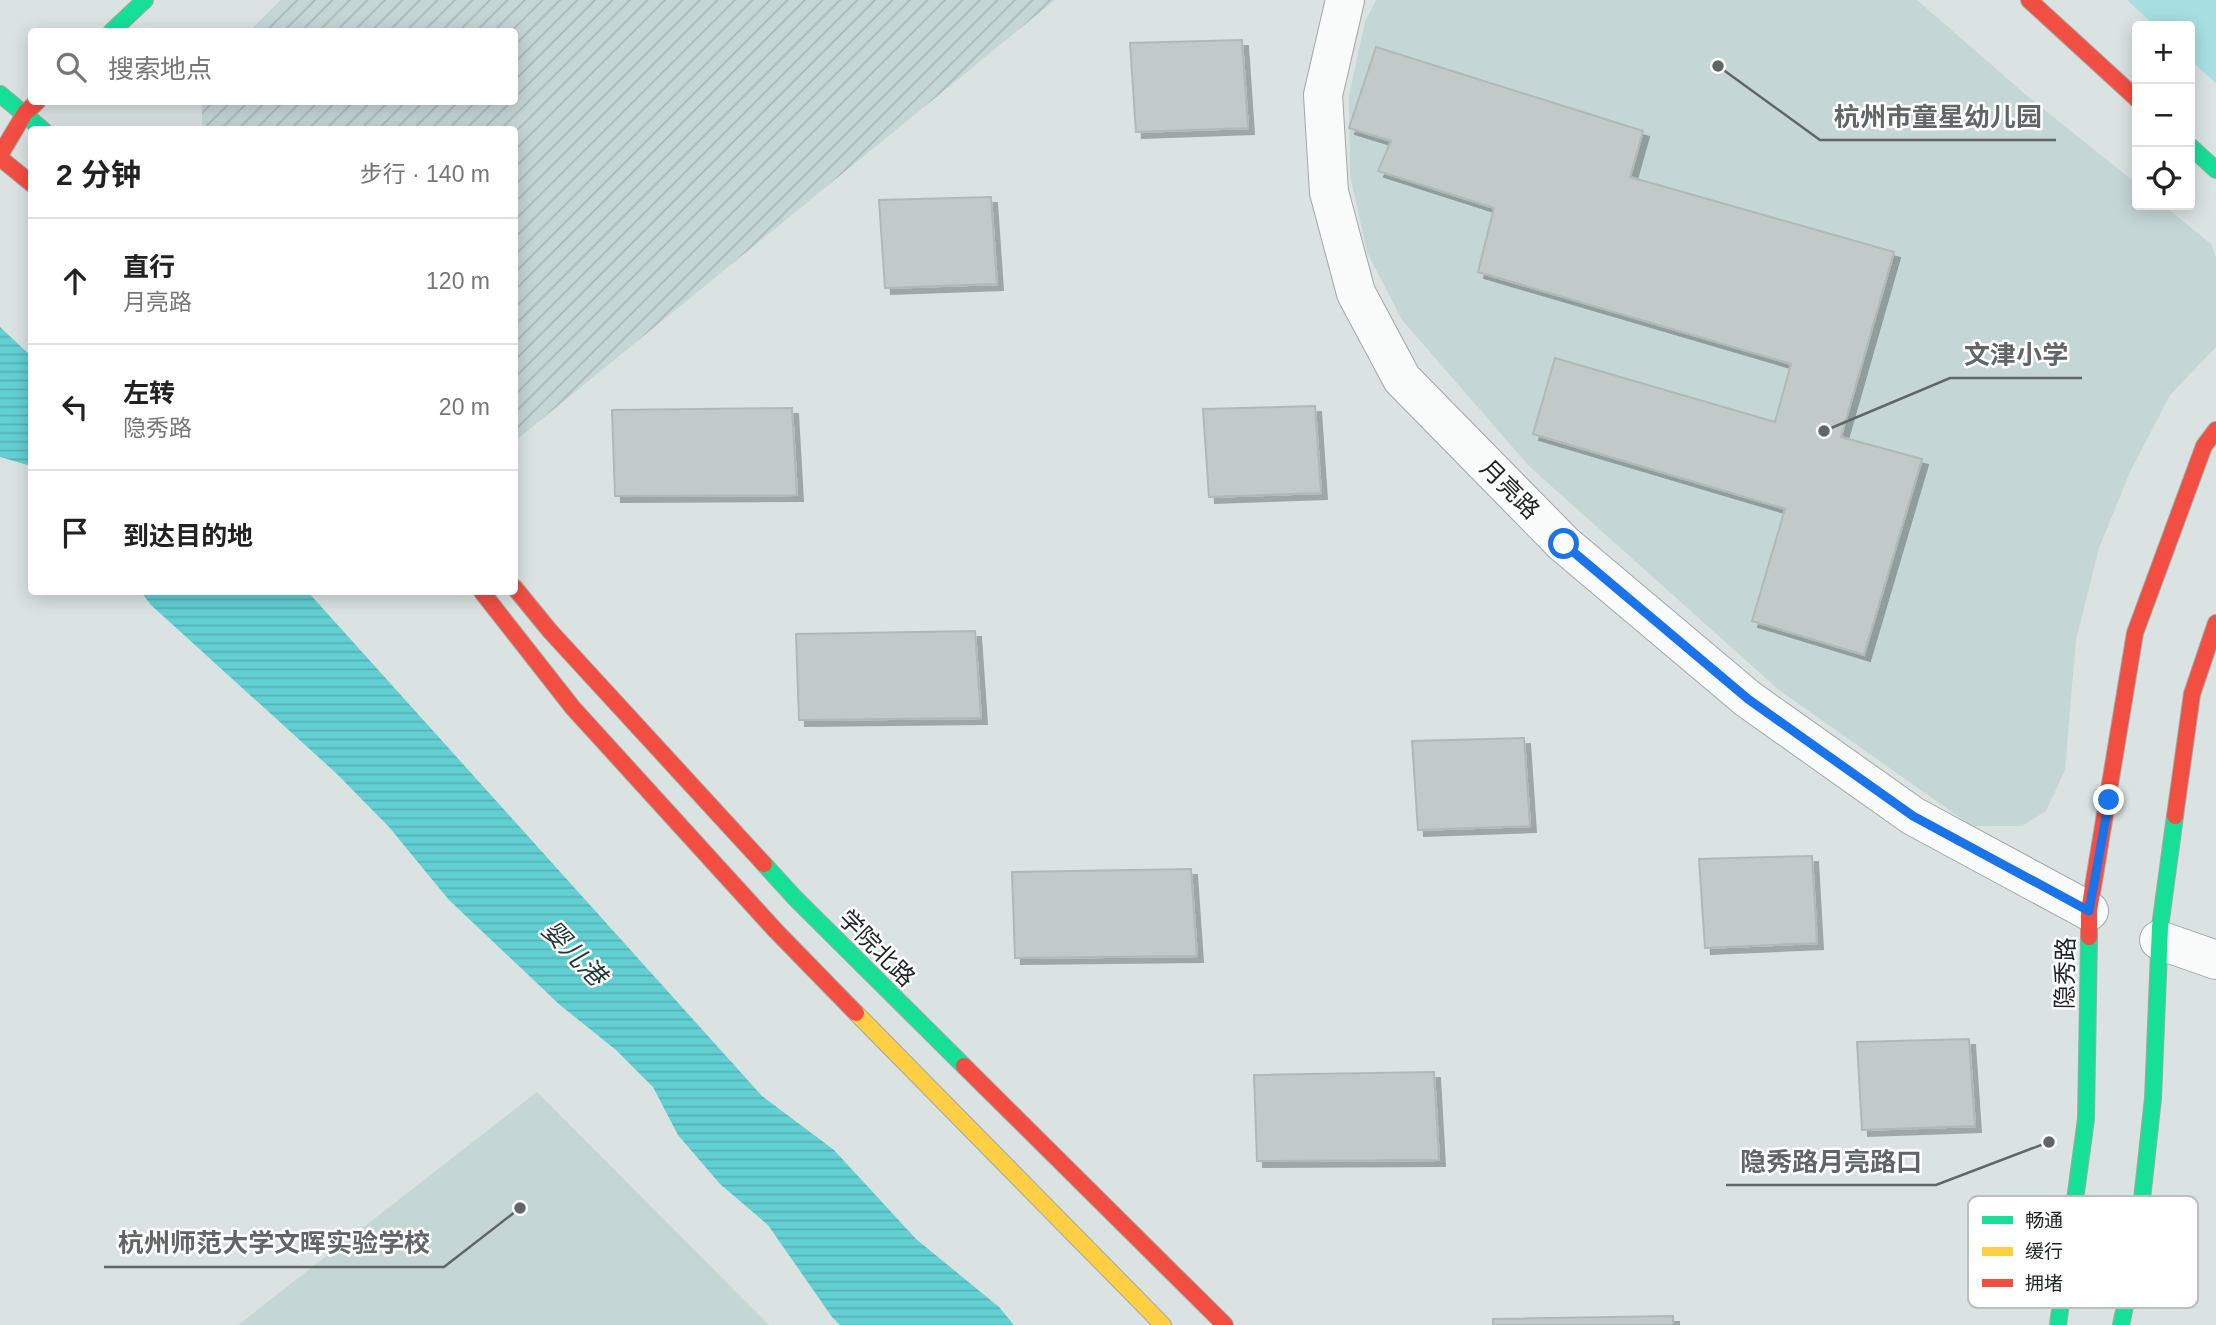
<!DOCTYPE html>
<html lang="zh">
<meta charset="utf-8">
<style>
:root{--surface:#fff;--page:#f2f2f2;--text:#222;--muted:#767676;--line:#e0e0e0}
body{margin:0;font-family:Helvetica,"Noto Sans SC",sans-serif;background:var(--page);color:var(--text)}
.controls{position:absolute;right:21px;top:21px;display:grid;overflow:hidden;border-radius:7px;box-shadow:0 4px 18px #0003}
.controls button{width:63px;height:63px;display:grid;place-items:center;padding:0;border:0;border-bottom:2px solid var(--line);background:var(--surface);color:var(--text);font:35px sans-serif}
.stop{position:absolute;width:21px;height:21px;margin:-16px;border:5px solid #1a73e8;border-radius:50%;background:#fff}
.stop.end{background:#1a73e8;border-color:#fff;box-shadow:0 2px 7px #0008}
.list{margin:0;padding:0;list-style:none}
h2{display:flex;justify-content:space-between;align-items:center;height:91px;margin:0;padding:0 28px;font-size:30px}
h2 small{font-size:23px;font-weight:400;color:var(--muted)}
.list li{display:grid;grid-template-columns:46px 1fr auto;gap:21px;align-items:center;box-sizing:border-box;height:126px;padding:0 28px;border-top:2px solid var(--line)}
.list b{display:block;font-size:26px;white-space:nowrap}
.list p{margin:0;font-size:23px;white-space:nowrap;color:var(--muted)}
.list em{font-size:23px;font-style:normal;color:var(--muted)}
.icon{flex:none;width:38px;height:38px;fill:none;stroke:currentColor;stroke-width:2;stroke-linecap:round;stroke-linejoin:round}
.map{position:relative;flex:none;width:2216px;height:1325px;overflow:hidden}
.search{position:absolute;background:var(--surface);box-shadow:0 4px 18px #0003;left:28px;top:28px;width:490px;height:77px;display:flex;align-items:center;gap:18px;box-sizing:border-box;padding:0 24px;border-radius:7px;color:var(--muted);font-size:26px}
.panel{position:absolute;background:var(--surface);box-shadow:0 4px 18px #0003;left:28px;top:126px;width:490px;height:469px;border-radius:7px}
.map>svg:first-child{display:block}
</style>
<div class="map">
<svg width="2216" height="1325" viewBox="0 0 2216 1325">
<defs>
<pattern id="industrial-furrows" width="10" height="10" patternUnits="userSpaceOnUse" patternTransform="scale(1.75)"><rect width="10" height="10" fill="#c5d6d6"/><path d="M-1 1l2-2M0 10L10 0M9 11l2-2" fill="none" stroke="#a9b8b8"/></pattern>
<pattern id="water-rules" width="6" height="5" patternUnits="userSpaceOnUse" patternTransform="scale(1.75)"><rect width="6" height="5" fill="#62d0d3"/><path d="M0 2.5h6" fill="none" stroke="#55b2b5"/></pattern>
<filter id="shadow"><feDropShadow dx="6" dy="6" stdDeviation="0" flood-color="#0004"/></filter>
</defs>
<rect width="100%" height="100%" fill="#dae2e2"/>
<g fill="#c5d6d6">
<path d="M1376,0H1917L2026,95L2137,184V205H2163L2211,244L2216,257V347L2170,395L2130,472L2099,548L2076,640L2065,770L2046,811L2022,826H1972L1779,690L1529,466L1402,320L1367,252L1350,175L1349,96L1365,22Z"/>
<path d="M537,1092L769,1325H238Z"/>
</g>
<path fill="url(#industrial-furrows)" d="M281,0H1055L515,441L514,130L202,129V102H514V32L250,31Z"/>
<path fill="#a8e0e1" d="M2127,0H2216V83L2190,60V26H2155Z"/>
<g fill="url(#water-rules)">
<path d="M0,327L31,356V466L0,457Z"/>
<path d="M141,592H308L762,1096L834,1150L916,1239L999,1307L1014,1325H840L832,1317L768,1225L720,1184L678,1135L653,1087L616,1050L560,1005L449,900L389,827L337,774L151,605Z"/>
</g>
<g fill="#c2c9c9" stroke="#b1b8b8" stroke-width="2" filter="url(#shadow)">
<path d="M1242,40L1248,128L1136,132L1130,43Z"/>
<path d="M1376,47L1643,131L1630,177L1894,252L1841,437L1922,459L1864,655L1752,621L1785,509L1533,434L1555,358L1775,422L1791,364L1478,272L1494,208L1378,171L1391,141L1349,128Z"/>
<path d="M991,197L997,284L885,288L879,200Z"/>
<path d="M1315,406L1321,493L1209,497L1203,409Z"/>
<path d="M792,408L797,495L615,496L612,410Z"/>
<path d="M975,631L981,718L799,720L796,634Z"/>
<path d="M1524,738L1530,826L1418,830L1412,741Z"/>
<path d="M1812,856L1817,943L1705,948L1699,859Z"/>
<path d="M1191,869L1197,956L1015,958L1012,872Z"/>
<path d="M1969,1039L1975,1126L1862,1130L1857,1042Z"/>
<path d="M1434,1072L1439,1160L1257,1161L1254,1075Z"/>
<path d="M1673,1316V1325H1493V1319Z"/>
</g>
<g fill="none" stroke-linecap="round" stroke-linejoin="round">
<g stroke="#a1a7a7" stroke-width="40">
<g id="street">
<path d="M1345,0L1323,95L1329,192L1356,293L1402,379L1564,544L1748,699L1913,816L2089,911"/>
<path d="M2159,940L2216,960"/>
</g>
</g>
<g stroke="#a1a7a7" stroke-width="18">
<g id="fast">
<path d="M111,32L145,0"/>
<path d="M0,94L43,130"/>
<path d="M2190,146L2216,170"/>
<path d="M764,864L796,899L964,1066"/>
<path d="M2058,1325L2086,1119L2089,937"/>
<path d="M2121,1325L2136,1255L2153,1098L2160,927L2175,816"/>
</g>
</g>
<g stroke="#a1a7a7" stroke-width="18">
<path id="slow" d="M856,1013L1163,1325"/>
</g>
<g stroke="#a1a7a7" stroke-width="18">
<g id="jam">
<path d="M2029,0L2137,99"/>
<path d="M0,155L25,113L37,102"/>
<path d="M0,158L32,184"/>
<path d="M514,587L550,631L764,864"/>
<path d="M482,592L573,708L776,931L856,1013"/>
<path d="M2175,816L2192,694L2216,623"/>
<path d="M2089,937V911L2135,633L2204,446L2216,430"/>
<path d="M964,1066L1225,1325"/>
</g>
</g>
<use href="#street" stroke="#f9fbfb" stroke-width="38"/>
<use href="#fast" stroke="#16e098" stroke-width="16"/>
<use href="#slow" stroke="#ffcf43" stroke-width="16"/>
<use href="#jam" stroke="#f24e42" stroke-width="16"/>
</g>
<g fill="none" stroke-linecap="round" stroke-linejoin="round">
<path stroke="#1a73e8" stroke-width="9" d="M1564,544L1748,699L1913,816L2089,911L2109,800"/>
</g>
<g text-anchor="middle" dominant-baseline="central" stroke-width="5" stroke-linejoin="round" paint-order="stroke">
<g font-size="24" fill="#1e2424" stroke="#fff">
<text transform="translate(1510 489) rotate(45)">月亮路</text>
<text transform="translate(877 948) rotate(45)">学院北路</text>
<text transform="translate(2065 973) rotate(-89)">隐秀路</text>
</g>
<g font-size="26" font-style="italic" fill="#1e3636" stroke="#fff">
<text transform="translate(574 953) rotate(46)">婴儿港</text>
</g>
</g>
<rect x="1968" y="1196" width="230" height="112" rx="10" fill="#fff" stroke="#bcbdbd" stroke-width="2"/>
<rect x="1982" y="1216" width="31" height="8" fill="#16e098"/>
<rect x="1982" y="1247" width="31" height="9" fill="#ffcf43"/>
<rect x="1982" y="1279" width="31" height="8" fill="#f24e42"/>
<g font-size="19" fill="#1e2424">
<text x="2025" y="1227">畅通</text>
<text x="2025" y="1258">缓行</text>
<text x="2025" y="1290">拥堵</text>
</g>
<path fill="none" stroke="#606666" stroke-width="2.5" d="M1718 66L1820 140H2056M1824 431L1950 378H2082M2049 1142L1936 1185H1726M520 1208L444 1267H104"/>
<g fill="#606666" stroke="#fff" stroke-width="2.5">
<circle cx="1718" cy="66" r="7"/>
<circle cx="1824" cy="431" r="7"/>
<circle cx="2049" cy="1142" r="7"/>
<circle cx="520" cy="1208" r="7"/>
</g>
<g font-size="26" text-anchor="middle" font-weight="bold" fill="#606666" stroke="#fff" stroke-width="5" stroke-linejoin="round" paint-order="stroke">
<text x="1938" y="126">杭州市童星幼儿园</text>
<text x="2016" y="364">文津小学</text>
<text x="1831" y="1171">隐秀路月亮路口</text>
<text x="274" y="1252">杭州师范大学文晖实验学校</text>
</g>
</svg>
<div class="controls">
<button>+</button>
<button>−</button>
<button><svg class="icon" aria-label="locate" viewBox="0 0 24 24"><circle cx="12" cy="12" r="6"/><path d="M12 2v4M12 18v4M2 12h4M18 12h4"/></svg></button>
</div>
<div class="stop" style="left:1564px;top:544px"></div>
<div class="stop end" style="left:2109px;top:800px"></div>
<div class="search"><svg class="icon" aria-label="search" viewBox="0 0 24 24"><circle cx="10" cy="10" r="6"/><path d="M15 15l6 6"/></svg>搜索地点</div>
<section class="panel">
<h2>2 分钟<small>步行 · 140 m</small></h2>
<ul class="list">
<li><svg class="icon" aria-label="ahead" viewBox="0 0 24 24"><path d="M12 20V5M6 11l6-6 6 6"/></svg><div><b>直行</b><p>月亮路</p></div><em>120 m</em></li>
<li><svg class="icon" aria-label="left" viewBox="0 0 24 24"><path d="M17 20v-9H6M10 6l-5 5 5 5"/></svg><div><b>左转</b><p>隐秀路</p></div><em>20 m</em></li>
<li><svg class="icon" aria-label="arrive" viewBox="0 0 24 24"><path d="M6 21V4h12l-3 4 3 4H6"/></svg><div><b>到达目的地</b></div></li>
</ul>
</section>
</div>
